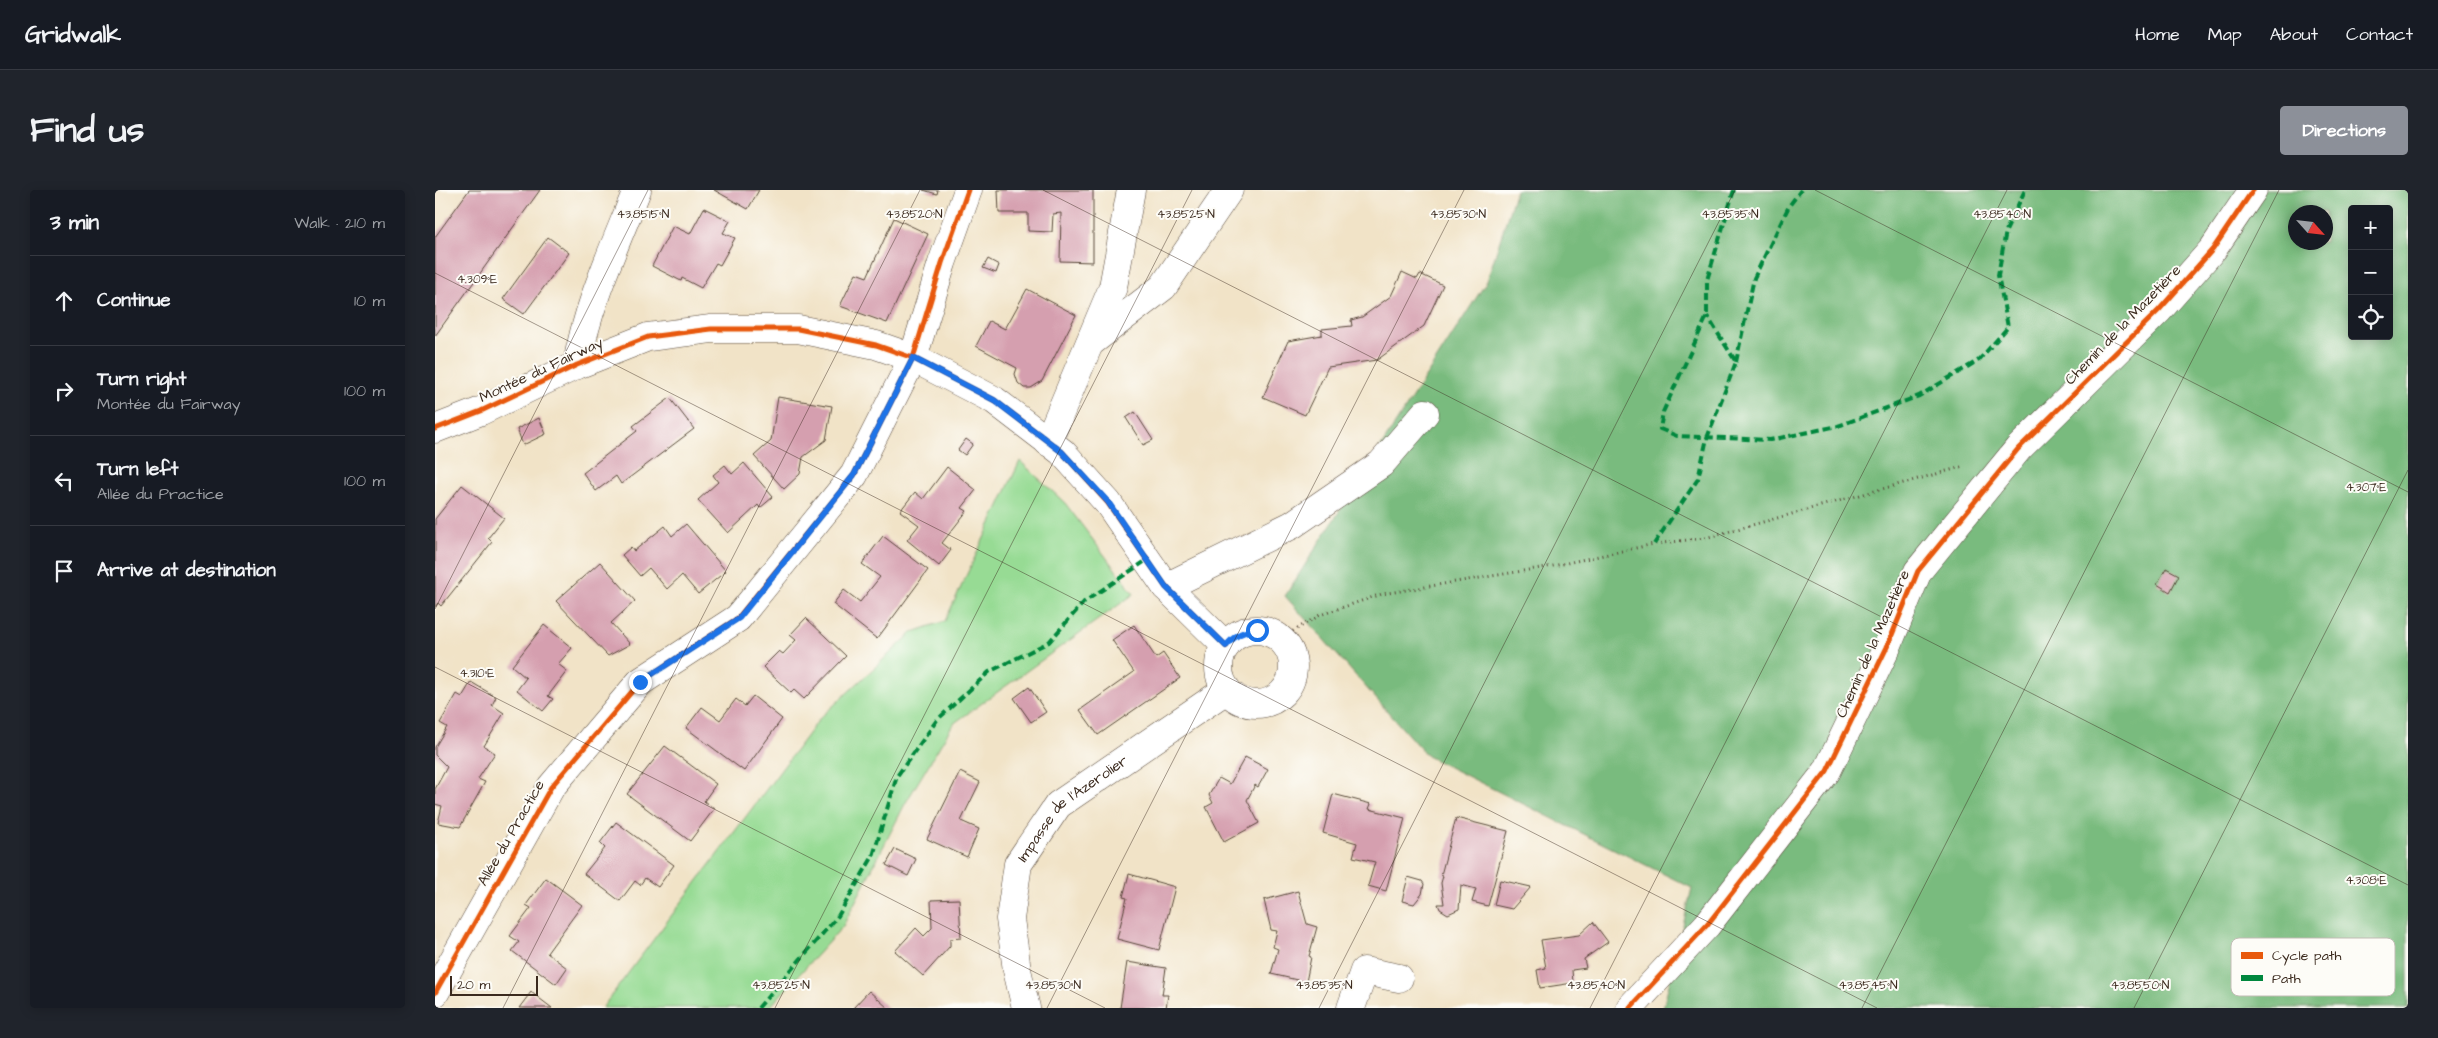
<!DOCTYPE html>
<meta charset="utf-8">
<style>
:root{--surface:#171b24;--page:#20242c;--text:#f1f3f6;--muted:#9ea1a6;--line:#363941;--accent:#8c9099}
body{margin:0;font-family:"Architects Daughter",sans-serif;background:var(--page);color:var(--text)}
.controls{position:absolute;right:15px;top:15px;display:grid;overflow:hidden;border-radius:5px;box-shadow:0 2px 12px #0003}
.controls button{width:45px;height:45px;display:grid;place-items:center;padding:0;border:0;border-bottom:1px solid var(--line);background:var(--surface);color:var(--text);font:25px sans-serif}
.compass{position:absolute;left:1853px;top:15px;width:45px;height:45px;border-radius:50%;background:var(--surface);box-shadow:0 2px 12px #0003;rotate:117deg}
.scale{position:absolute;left:15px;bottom:12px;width:88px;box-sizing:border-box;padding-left:5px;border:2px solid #3b2a1e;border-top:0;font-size:14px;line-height:18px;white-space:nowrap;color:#3b2a1e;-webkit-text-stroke:4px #fdfcf7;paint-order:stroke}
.stop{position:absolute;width:15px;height:15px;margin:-11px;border:4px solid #1a73e8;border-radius:50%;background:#fff}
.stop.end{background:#1a73e8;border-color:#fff;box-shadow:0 1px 5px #0008}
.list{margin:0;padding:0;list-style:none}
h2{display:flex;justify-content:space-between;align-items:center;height:65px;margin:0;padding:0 20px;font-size:21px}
h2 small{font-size:16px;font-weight:400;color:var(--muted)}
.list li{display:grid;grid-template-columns:32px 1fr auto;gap:15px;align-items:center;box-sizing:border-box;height:90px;padding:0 20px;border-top:1px solid var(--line)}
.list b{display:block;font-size:19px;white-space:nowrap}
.list p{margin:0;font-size:16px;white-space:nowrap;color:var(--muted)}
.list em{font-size:16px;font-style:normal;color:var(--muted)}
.icon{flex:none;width:28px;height:28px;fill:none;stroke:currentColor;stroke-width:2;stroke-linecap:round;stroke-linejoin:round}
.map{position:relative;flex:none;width:1973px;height:818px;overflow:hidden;border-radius:5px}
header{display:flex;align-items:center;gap:30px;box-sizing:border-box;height:70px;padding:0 25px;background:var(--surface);border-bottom:1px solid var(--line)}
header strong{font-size:24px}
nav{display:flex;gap:28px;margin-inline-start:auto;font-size:18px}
.intro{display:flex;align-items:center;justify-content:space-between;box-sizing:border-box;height:120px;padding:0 30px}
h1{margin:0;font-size:35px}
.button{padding:12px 22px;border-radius:5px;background:var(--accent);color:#fff;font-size:18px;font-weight:700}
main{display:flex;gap:30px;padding:0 30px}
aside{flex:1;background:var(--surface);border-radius:5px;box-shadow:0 2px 12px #0003}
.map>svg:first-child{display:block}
</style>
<header>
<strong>Gridwalk</strong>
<nav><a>Home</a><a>Map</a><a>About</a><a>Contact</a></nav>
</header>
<div class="intro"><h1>Find us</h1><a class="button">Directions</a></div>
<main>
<aside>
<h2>3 min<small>Walk · 210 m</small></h2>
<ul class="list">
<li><svg class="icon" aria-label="ahead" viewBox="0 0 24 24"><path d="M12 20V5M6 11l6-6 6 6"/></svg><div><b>Continue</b></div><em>10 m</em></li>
<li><svg class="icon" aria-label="right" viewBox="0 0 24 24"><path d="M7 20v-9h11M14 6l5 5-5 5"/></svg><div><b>Turn right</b><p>Montée du Fairway</p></div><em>100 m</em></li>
<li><svg class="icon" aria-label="left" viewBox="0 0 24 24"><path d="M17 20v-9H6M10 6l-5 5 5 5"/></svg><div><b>Turn left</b><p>Allée du Practice</p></div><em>100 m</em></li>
<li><svg class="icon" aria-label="arrive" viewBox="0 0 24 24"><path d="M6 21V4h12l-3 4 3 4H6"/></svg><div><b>Arrive at destination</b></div></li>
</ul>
</aside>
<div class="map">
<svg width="1973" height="818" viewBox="0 0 1973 818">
<rect width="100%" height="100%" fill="#fdfcf7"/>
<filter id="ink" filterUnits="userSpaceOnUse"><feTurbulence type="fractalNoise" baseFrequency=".02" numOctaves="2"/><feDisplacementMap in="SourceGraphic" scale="10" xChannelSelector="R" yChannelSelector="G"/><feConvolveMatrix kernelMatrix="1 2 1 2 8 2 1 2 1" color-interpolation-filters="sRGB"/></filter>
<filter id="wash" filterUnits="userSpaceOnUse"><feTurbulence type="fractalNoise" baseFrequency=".0096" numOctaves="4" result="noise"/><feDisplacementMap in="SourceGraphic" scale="20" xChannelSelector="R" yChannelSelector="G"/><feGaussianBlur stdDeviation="1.12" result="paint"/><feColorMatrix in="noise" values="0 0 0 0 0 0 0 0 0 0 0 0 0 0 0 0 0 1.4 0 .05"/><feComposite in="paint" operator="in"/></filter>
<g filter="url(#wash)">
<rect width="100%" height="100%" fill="#f1e3c7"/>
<path fill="#97db94" stroke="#698259" d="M585,271L630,313L699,404L518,534L470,614L408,736L334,818H167L385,528L478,442L510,431Z"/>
<path fill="#79bb7e" stroke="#5a724e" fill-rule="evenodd" d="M1081,0H1973V818H1228L1257,698L992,566L850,406L1052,91ZM1917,19H1954V146H1917ZM1860,22H1890V52H1860Z"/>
<g id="blocks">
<g fill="#d59faf">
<path d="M34,0H105L0,146V47Z"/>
<path d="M279,0H324L313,19Z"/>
<path d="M488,0H503L502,4Z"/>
<path d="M563,0H658V72L625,71L626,23L618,24L617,42L593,41V23H564Z"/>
<path d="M269,18L295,31L288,43L300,48L285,75L281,73L266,98L247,88L246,91L217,76L238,36L255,44Z"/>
<path d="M459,28L493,44L452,133L405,116L421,83L432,87Z"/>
<path d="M113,47L134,63L89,124L68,109Z"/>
<path d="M553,69L564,75L561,83L548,78Z"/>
<path d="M967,82L982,89L985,84L1008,95L989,136L942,170L893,177L870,225L828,207L853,151L887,145V139L917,136L916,130L927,127L956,106Z"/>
<path d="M592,99L641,125L607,191L596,198H589L583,193L580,184L582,178L541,156L554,131L570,139Z"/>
<path d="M343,207L397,216L391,250L368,267L365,284L349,299L319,266L336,251Z"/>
<path d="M235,208L259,239L186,294L181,286L161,301L148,283L202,241L198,236Z"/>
<path d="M700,222L718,250L708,255L691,228Z"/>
<path d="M104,228L111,244L88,255L82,239Z"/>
<path d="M531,249L538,254L530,265L523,260Z"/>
<path d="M309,273L338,307L325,318L323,315L293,343L263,310L283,292L278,285L290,275L297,284Z"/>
<path d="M512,277L541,300L527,318L532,321L507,353L516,360L504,376L472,350L484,335L465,321L480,302L488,309Z"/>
<path d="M27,295L69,328L53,348L57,352L6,416L3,413L0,417V329Z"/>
<path d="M251,334L291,381L263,404L247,385L232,399L214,378L205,386L187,365L196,357L199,361L230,336L237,346Z"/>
<path d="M448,346L493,380L442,449L398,414L409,400L425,412L445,387L427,374Z"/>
<path d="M165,372L200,411L176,433L195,454L173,466L121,411Z"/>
<path d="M1731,378L1744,385L1735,402L1722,394Z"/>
<path d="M371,428L411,466L369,509L359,500L356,503L328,477L344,461L348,464L361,450L355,445Z"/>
<path d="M109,435L137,458L123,474L132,481L113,506L118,509L108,521L82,500L91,488L77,476Z"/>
<path d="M699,435L721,468L728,463L745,488L663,545L645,520L699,482L677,450Z"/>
<path d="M36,492L61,507L57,515L69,523L49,556L60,563L43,589L50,592L25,637L3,633L7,616L0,614V599L12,577L0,565V557L12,537L5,533L22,504L27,507Z"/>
<path d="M594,497L611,522L596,532L579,508Z"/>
<path d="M318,506L347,529L309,581L251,538L267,517L285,530L301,509L310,516Z"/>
<path d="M230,556L281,594L269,611L279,619L255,651L192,604Z"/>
<path d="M810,567L833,579L823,597L820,595L812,610L824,633L789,652L771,617L778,613L774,605L784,588L795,594Z"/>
<path d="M525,582L545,592L526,631L544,639L532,667L492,649Z"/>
<path d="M898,604L936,614L934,619L970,628L951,701L933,696L940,672L918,667L922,653L888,643Z"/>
<path d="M1021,628L1073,641L1053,716L1037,712L1041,699L1026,695L1024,719L1013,724L1005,719L1003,714H1009L1006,693L1008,686L1006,685Z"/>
<path d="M181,632L239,675L223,697L210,688L205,695L200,691L185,711L149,684L170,658L165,653Z"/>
<path d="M460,659L481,669L473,686L451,675Z"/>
<path d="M694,684L740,697L724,760L682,749L692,708L688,707Z"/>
<path d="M973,687L987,691L989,694L987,704L979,714L967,711Z"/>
<path d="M111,688L147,715L112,763L132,778L121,794L77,761L84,752L75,746L96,718L91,715Z"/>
<path d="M1065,690L1096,697L1077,719L1059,715Z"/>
<path d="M863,701L872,734L882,737L874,766L876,767L871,792L836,784L843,759L838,757L842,741L836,740L829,710Z"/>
<path d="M524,709L526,748L515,749V756L488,786L460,761L481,738L489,746L497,738L496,710Z"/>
<path d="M1158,732L1173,752L1149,769L1151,778L1137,780L1138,793L1105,798L1102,780L1111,778L1106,750L1144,745Z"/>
<path d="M692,772L731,778L727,805H733L731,818H685Z"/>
<path d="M434,801L453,818H418Z"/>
<path d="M96,802L117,818H84Z"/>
</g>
</g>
</g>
<g filter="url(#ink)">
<use href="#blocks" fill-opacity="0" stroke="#564637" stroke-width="1"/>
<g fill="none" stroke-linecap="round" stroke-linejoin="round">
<g stroke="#564637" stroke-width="29">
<g id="minor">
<path d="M655,153L728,97L794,0"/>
<path d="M142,175C152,115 180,56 202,0"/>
<path d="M0,239L46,221L142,175L213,147L276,139H363L441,155L478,168L559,210L627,262L673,313L731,397L791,456"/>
<path d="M613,252L678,97L696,0"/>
<path d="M731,397L857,335L946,274L990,223"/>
<circle cx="821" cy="477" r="37"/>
<path d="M0,803L116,597L205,492L303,428L419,285L478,168L507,73L533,0"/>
<path id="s1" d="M591,818L582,780L575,729L583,674L623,615L791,500"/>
<path d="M916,818L929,781L964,788"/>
<path d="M1195,818L1272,735L1392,581L1452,457L1483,381L1583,259L1724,120L1778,59L1818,0"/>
</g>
</g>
<path stroke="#564637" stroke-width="3" stroke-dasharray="1 4" stroke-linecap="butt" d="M845,449L885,425L947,404L1118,376L1219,354L1270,348L1530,276"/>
<use href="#minor" stroke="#fff" stroke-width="28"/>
<g stroke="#00873e" stroke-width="4" stroke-dasharray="8 4" stroke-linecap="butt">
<path d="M1299,0L1272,90V126L1228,222L1225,239L1242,246L1335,250L1403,236L1484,206L1544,170L1573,137L1563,85L1571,41L1590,0"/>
<path d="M1301,172L1319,88L1354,16L1366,0"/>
<path d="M1219,354L1263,289L1272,248L1301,172L1272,126"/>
<path d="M323,818L403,726L438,666L462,586L502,530L554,482L614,452L649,412L712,370"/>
</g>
<g stroke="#fdfcf7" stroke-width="8">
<g id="cycleway">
<path d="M0,239L46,221L142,175L213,147L276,139H363L441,155L478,168L559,210L627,262L673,313L731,397L791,456"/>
<path d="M0,803L116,597L205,492L303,428L419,285L478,168L507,73L533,0"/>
<path d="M1195,818L1272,735L1392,581L1452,457L1483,381L1583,259L1724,120L1778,59L1818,0"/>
</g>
</g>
<use href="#cycleway" stroke="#e8590c" stroke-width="5"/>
</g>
</g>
<g fill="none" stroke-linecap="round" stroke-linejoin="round" filter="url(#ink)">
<path stroke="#1a73e8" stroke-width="6" d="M205,492L304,428L419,285L478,168L559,210L627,262L673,312L731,397L791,456C800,445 808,441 822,440"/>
</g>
<path fill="none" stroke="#3b2a1e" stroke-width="1" stroke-opacity="0.45" d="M608,0L1973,695M1380,0L1973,302M0,83L1442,818M0,419L213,0M0,477L670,818M68,818L485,0M340,818L757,0M612,818L1029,0M884,818L1300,0M1155,818L1572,0M1427,818L1844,0M1699,818L1973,280M1971,818L1973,814"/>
<g text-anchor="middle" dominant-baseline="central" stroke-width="4" stroke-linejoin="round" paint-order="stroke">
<g font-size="15" fill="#3b2a1e" stroke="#fdfcf7">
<text transform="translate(1688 135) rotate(-46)">Chemin de la Mazetière</text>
<text transform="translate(106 180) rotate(-25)">Montée du Fairway</text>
<text transform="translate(1438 454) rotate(-66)">Chemin de la Mazetière</text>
<text stroke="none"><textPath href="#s1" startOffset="225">Impasse de l'Azerolier</textPath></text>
<text transform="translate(76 643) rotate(-60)">Allée du Practice</text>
</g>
</g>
<rect x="1796" y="748" width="164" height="58" rx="8" fill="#fdfcf7" stroke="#c3bdb6" stroke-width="1"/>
<rect x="1806" y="762" width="22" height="7" fill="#e8590c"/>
<rect x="1806" y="785" width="22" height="6" fill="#00873e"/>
<g font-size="14" fill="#3b2a1e">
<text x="1837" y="770">Cycle path</text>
<text x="1837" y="793">Path</text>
</g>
<g font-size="12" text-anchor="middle" fill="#3b2a1e" stroke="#fdfcf7" stroke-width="4" stroke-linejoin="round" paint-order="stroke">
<text x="208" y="28">43.8515°N</text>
<text x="479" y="28">43.8520°N</text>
<text x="751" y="28">43.8525°N</text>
<text x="1023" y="28">43.8530°N</text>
<text x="1295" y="28">43.8535°N</text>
<text x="1567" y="28">43.8540°N</text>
<text x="42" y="93">4.309°E</text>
<text x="1931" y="301">4.307°E</text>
<text x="42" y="487">4.310°E</text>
<text x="1931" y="694">4.308°E</text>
<text x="346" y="799">43.8525°N</text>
<text x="618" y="799">43.8530°N</text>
<text x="889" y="799">43.8535°N</text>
<text x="1161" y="799">43.8540°N</text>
<text x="1433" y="799">43.8545°N</text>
<text x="1705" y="799">43.8550°N</text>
</g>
</svg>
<div class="controls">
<button>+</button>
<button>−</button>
<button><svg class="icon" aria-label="locate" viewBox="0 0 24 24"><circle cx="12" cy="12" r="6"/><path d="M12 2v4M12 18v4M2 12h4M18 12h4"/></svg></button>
</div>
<svg class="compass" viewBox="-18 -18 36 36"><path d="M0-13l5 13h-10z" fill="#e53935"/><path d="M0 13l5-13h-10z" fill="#9ea1a6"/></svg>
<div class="scale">20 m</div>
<div class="stop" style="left:822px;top:440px"></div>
<div class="stop end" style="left:205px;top:492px"></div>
</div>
</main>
